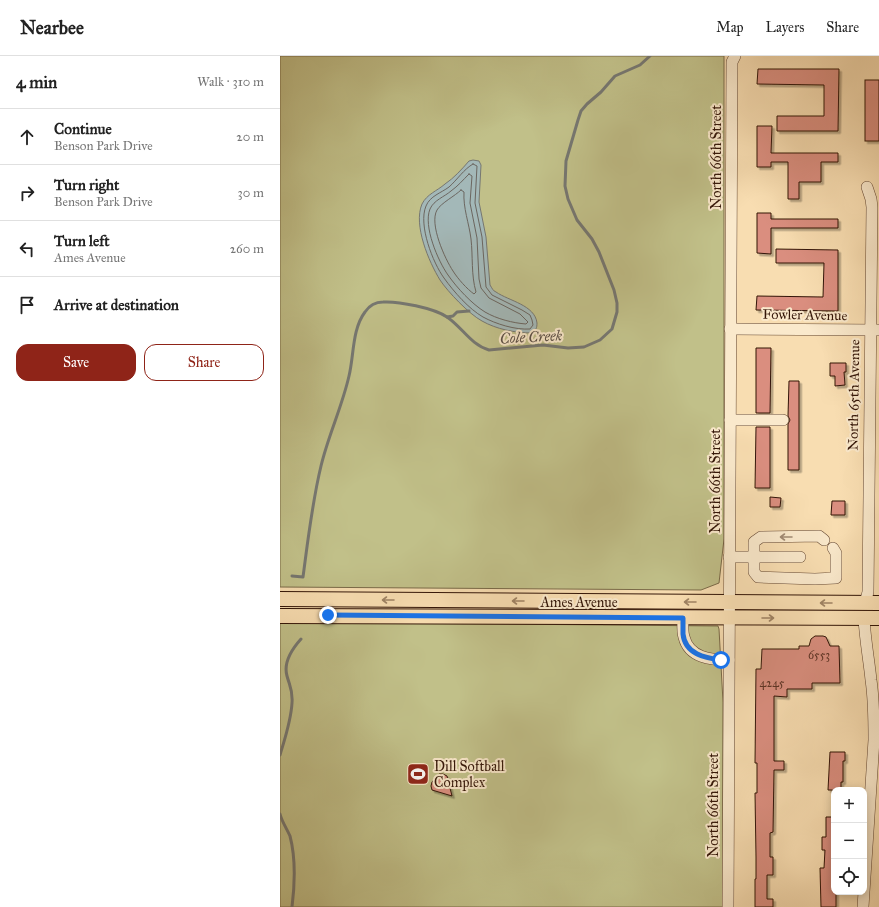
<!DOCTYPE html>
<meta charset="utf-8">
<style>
:root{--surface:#fff;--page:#f2f2f2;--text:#222;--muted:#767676;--line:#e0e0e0;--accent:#8f2418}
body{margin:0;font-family:"IM FELL Great Primer",serif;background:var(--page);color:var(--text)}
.controls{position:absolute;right:12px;bottom:12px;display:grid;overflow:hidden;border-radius:8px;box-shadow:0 2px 10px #0003}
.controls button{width:36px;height:36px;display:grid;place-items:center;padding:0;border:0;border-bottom:1px solid var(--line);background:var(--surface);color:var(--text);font:20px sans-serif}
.stop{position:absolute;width:12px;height:12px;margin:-9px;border:3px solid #1a73e8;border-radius:50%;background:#fff}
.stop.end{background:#1a73e8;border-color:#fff;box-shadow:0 1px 4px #0008}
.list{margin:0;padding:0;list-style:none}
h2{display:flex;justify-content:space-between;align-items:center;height:52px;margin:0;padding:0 16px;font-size:17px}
h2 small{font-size:13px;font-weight:400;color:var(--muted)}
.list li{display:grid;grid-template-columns:26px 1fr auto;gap:12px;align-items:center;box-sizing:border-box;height:56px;padding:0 16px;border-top:1px solid var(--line)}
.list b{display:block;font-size:15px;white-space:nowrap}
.list p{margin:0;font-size:13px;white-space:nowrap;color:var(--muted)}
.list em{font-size:13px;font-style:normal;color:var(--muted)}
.actions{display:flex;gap:8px;padding:12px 16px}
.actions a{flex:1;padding:9px 0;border:1px solid var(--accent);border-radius:12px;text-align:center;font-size:14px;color:var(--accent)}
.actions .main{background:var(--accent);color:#fff}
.icon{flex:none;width:22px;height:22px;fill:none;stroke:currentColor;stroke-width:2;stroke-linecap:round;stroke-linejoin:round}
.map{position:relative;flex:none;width:599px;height:851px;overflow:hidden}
header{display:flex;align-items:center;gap:24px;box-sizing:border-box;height:56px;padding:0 20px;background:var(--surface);border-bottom:1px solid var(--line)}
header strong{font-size:19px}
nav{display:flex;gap:22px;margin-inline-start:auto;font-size:14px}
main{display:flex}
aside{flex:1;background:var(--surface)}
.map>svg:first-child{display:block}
</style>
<header>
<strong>Nearbee</strong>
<nav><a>Map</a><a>Layers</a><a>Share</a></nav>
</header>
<main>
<aside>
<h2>4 min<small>Walk · 310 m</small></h2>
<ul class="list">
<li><svg class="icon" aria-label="ahead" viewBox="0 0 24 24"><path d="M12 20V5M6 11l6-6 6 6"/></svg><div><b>Continue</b><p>Benson Park Drive</p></div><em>20 m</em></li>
<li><svg class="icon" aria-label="right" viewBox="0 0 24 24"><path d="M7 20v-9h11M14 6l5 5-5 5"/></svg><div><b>Turn right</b><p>Benson Park Drive</p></div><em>30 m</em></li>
<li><svg class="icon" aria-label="left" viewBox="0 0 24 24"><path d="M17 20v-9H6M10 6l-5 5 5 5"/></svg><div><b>Turn left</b><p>Ames Avenue</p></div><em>260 m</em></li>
<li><svg class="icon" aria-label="arrive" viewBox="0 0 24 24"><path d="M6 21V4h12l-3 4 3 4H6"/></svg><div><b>Arrive at destination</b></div></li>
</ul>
<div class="actions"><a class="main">Save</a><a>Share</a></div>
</aside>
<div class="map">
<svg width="599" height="851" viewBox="0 0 599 851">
<defs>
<filter id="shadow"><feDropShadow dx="2.5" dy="2.5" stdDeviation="0" flood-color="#0004"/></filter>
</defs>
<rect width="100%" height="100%" fill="#f8ddb1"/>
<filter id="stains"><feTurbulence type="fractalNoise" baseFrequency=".005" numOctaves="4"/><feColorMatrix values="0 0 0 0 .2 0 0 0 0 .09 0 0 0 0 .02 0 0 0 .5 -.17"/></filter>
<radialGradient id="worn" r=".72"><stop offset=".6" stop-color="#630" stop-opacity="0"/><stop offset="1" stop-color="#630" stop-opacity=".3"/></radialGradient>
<g fill="#c1c089" stroke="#7a6a48">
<path d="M0,0H444V483L439,527L421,534L0,531Z"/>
<path d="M0,566L438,570L439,573L443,646V851H0Z"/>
</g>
<path fill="#a3b8b8" stroke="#767771" d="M193,104L199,105L201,109L199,146L206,181L210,229C212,232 213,235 216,236C229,245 255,249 257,267C257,272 256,274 252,277C235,277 216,273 202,265C189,258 168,236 160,224C149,206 133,169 142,148C147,138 157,135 165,128C174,122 182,113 189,105Z"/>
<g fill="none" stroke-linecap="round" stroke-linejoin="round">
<g stroke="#6b6660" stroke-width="1">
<path d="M193,108L197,110L195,147L202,181L206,231L212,239L242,254L250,259L252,264L253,269L250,273C235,274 216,268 203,261C189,253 174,236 164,222C153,207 138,169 146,150C150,140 161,137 169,131C177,124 184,113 193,108Z"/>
<path d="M189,118L192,120L190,147L197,182L199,223L201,232L209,242L240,258L248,266L246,268C233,267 217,263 205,256C192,248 177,232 168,219C158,205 143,170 150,153C154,144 164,141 171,135C178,130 183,124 189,118Z"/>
<path d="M181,134L184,136C183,152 189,167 191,183C193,200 191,219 196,236L194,238C187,233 178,223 173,215C165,203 149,168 157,154C161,147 175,140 181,134Z"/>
</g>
<g stroke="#767771" stroke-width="3">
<path d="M167,261L173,260L177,256L189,255"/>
<path d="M12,520L23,521C28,484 32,447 41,410C48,380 62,351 69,320C74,300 72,273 85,256C89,250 95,246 103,246C118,245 154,252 167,261C182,271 191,289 209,294L263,289L288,292L304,291L320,284L332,273L337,256V247L334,234L319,196L312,183L297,164L288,143L285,130L286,105L298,64L301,55L307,48L321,36L335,20L360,9L370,0"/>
<path d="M0,699C5,682 11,665 12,647C13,634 10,631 7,620C3,606 12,593 21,583"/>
<path d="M0,758C2,766 7,773 10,780C16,803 15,827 12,851"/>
</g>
</g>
<g fill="#da8e7f" stroke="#331507" filter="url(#shadow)">
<path d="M478,13H559L558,75H497V60H544V29L477,28Z"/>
<rect x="585" y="24" width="14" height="61"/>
<path d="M477,70H492L491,97H558V106H541V126H519V143H508V106H491V111H477Z"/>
<path d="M477,157H491V163H558V172H491V198L477,197Z"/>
<path d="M496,193L558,194V255L476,254L477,240L543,241L544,207H496Z"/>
<path d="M476,292H491L490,357H476Z"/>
<path d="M550,307H566V316H564L565,329L555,330V320H550Z"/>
<path d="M509,325H519V414H508V368L510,364L508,360Z"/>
<path d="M476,371H490V432H475Z"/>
<path d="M490,441L501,442L500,451H490Z"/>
<path d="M552,445H565V459H551Z"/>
<path d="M535,580H543L546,581L550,590H559L560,627H532V633H507V641L494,640V705H504V714H494L493,776L490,777V801H493V819H487V843H493V851H475V823H476V801L475,737H477V707H475L476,613H481L482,593H519V590H529L531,583Z"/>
<path d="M550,696H565V705H563V726H561V734H548Z"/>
<path d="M159,718H163L167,720L172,740L152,734L151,730L152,726Z"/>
<path d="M546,761H554V836H556V851H541L540,812H544L545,794H542V781H546Z"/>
</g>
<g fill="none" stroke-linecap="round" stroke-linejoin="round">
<g stroke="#644732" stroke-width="12">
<g id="minor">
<path d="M450,273L599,274"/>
<path d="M450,364H503"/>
<path d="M544,484L539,480L481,481L474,486V516L478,521L535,523L556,522V497L553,492"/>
<path d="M449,501H520"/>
<path d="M585,547L588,536L592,151L591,143L587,131"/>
<path d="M403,562C403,568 402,575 404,581C409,602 431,604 449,604"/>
<path d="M448,851L452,6L455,0"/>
<path d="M583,851L594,684C594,664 594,644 591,624C589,604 585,583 584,562"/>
</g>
</g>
<g stroke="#331507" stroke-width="16">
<g id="major">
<path d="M0,543L599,547"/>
<path d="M0,560L599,562"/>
</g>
</g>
<use href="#minor" stroke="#fae9cc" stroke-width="11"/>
<use href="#major" stroke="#f8ddb1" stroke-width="14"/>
</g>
<defs><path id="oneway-shaft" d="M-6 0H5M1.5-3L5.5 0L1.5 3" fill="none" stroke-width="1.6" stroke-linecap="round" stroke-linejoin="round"/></defs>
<use stroke="#a08a73" href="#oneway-shaft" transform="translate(506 481) rotate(180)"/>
<g stroke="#9f8364">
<use href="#oneway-shaft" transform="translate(108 544) rotate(-180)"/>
<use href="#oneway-shaft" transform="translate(238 545) rotate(-180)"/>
<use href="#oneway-shaft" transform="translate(410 546) rotate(-180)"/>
<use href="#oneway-shaft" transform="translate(546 547) rotate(-180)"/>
<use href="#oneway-shaft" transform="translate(488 562)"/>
</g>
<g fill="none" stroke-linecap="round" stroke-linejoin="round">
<path stroke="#1a73e8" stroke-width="5" d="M48,559L403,562C403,567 403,573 403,578C405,598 425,602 441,604"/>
</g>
<defs>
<g id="stadium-square" transform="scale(1.15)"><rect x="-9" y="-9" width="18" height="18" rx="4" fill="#8f2418" stroke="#fae9cc"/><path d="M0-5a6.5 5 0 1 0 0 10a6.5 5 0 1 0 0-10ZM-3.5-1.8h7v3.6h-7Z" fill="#fff"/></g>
</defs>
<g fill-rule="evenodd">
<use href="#stadium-square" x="138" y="718"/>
</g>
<g text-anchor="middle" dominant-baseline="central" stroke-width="4" stroke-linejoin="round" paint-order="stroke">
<g font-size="12" fill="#5d3325">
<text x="539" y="599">6553</text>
<text x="492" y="627">4245</text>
</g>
<g font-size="14" fill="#331507" stroke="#fae9cc">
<text transform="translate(436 101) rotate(-90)">North 66th Street</text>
<text transform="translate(525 259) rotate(1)">Fowler Avenue</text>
<text transform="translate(574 339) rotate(-89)">North 65th Avenue</text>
<text transform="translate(435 425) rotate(-90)">North 66th Street</text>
<text x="299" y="546">Ames Avenue</text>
<text transform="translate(433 749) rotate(-90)">North 66th Street</text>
</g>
<g font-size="14" fill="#331507" stroke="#fae9cc" text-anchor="start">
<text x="154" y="710">Dill Softball<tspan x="154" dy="16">Complex</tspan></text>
</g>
<g font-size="15" font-style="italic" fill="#5a4e45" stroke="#fae9cc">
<text transform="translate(251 281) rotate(-3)">Cole Creek</text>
</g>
</g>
<rect width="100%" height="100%" filter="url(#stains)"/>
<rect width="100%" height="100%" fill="url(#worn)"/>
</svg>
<div class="controls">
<button>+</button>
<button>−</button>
<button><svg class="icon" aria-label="locate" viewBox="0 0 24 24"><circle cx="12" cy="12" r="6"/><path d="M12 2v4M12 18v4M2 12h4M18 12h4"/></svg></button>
</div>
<div class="stop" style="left:441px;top:604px"></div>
<div class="stop end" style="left:48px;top:559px"></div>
</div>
</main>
